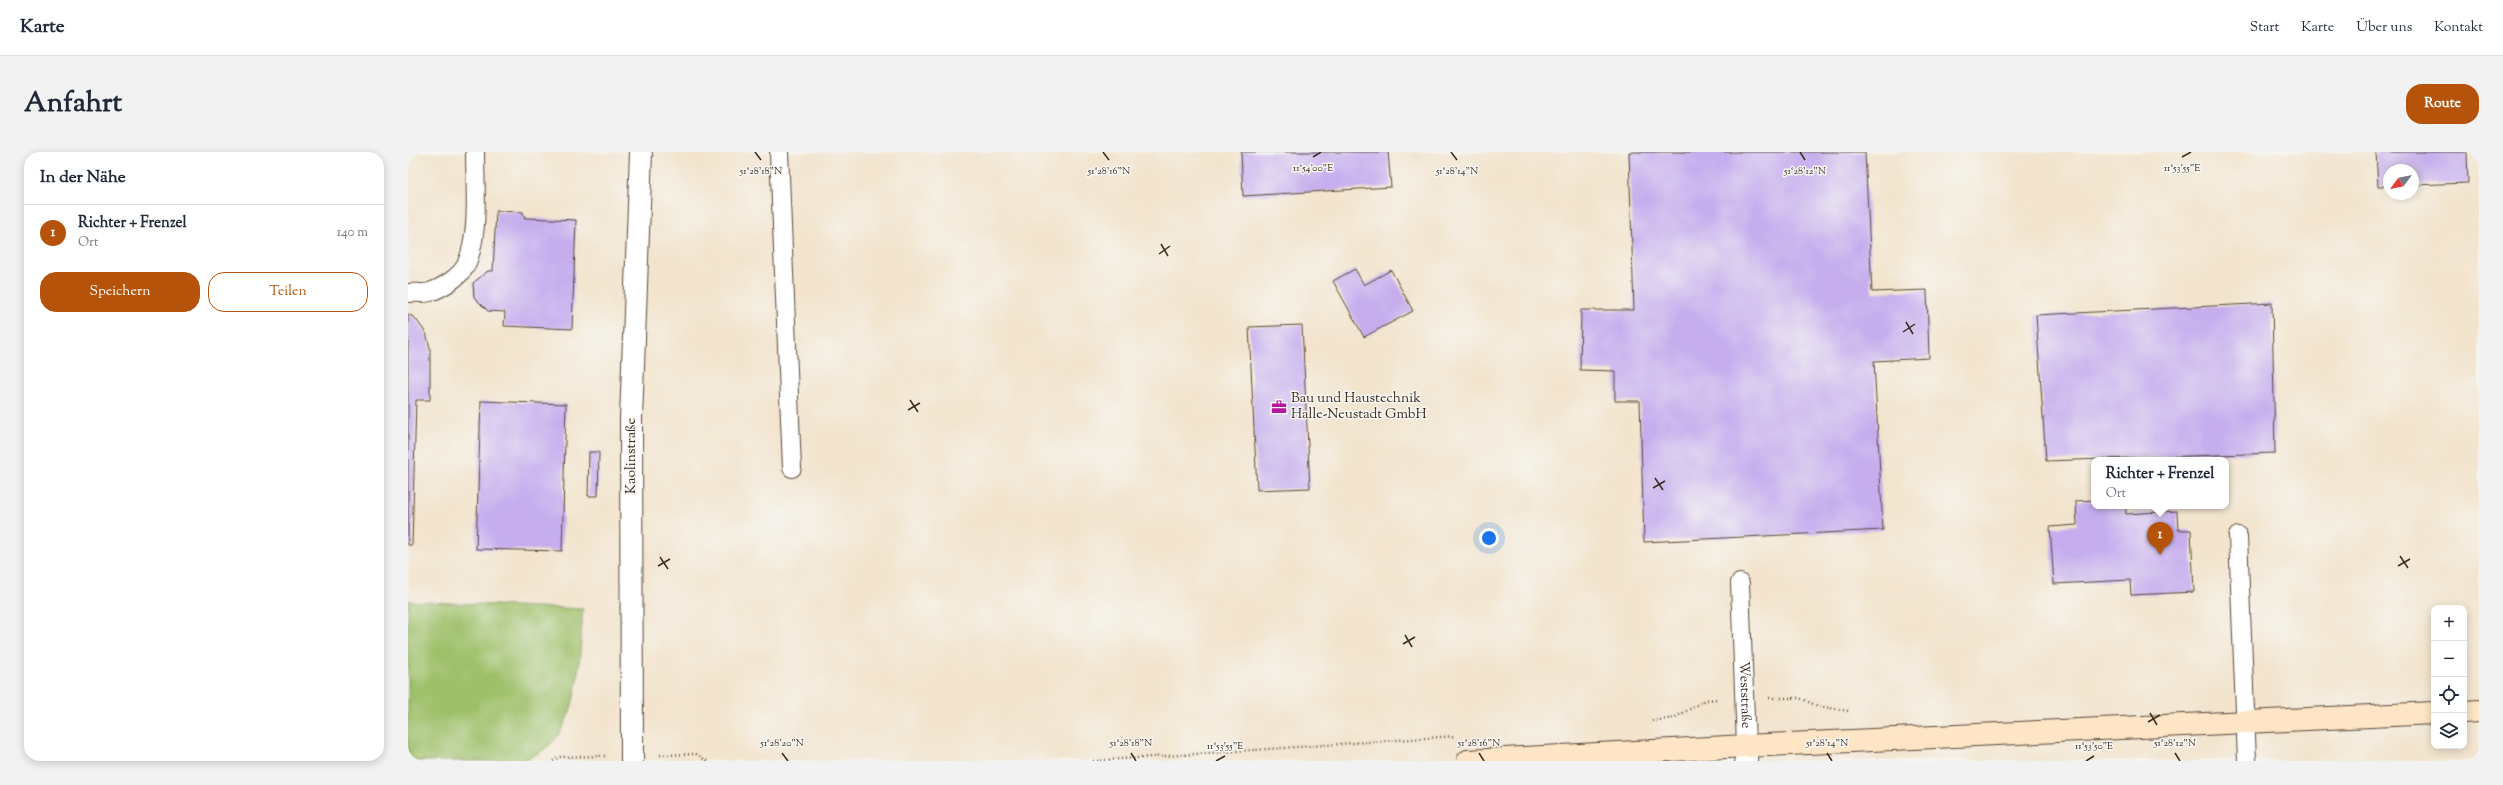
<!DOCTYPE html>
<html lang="de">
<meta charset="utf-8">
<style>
:root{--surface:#fff;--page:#f2f2f3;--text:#1f2937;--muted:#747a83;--line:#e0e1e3;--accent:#b45309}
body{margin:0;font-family:"Sorts Mill Goudy",serif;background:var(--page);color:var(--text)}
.controls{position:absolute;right:12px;bottom:12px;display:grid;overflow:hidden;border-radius:8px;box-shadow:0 2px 10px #0003}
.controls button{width:36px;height:36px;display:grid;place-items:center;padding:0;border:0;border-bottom:1px solid var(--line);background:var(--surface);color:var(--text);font:20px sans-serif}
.compass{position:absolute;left:1975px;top:12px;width:36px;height:36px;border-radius:50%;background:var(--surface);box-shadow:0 2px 10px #0003;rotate:238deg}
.you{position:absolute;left:1081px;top:386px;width:14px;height:14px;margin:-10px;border:3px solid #fff;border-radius:50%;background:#1a73e8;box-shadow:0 0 0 6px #1a73e833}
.badge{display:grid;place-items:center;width:26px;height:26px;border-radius:50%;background:var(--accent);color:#fff;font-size:13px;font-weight:700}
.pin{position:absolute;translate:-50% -33px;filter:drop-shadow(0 1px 2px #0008)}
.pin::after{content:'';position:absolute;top:21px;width:14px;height:12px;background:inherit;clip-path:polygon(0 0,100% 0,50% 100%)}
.popup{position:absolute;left:1683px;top:305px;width:138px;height:52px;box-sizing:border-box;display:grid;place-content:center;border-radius:8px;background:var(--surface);filter:drop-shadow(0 1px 3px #0005);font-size:13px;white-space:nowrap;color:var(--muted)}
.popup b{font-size:15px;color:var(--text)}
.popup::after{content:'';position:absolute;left:50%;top:100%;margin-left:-8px;border:8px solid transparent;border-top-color:var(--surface)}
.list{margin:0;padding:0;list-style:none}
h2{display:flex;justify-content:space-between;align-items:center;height:52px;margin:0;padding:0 16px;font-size:17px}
h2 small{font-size:13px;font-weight:400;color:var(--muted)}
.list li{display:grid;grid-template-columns:26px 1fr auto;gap:12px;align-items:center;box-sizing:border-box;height:56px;padding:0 16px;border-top:1px solid var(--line)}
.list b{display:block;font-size:15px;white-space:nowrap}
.list p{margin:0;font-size:13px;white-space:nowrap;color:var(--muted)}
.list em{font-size:13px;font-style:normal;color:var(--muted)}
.actions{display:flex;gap:8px;padding:12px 16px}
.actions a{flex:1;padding:9px 0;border:1px solid var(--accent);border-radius:16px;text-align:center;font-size:14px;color:var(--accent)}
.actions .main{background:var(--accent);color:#fff}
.icon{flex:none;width:22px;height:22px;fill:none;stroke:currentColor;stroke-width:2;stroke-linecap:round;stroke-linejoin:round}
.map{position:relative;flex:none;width:2071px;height:609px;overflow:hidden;border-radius:16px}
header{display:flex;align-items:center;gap:24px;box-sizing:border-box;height:56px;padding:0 20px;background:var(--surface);border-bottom:1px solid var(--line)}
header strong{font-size:19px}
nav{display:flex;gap:22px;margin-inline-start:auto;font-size:14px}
.intro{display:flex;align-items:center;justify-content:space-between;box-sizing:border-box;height:96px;padding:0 24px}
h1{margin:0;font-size:28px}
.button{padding:10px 18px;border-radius:16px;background:var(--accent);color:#fff;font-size:14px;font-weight:700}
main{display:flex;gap:24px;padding:0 24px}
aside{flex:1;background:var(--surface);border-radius:16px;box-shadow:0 2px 10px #0003}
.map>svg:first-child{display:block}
</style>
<header>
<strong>Karte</strong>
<nav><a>Start</a><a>Karte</a><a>Über uns</a><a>Kontakt</a></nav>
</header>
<div class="intro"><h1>Anfahrt</h1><a class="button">Route</a></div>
<main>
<aside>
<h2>In der Nähe<small></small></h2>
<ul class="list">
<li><span class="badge">1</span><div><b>Richter + Frenzel</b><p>Ort</p></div><em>140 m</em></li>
</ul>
<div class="actions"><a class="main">Speichern</a><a>Teilen</a></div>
</aside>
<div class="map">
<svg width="2071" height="609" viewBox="0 0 2071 609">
<rect width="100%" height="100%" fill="#f6f6f2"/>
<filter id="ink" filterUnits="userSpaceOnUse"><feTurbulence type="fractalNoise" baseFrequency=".025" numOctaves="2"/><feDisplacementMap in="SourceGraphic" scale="8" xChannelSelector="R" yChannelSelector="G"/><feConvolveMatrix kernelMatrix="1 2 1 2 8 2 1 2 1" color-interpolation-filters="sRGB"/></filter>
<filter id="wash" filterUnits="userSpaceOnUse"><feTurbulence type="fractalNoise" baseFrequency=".012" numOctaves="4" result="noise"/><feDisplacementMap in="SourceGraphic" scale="16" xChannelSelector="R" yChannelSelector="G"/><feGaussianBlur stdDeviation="0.9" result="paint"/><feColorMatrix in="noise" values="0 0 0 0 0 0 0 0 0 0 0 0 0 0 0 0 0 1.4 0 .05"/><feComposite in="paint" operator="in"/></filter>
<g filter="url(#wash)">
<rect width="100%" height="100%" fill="#f3e4cd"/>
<path fill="#9ec069" stroke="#6c7544" d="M0,449L175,457C171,499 174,551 148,586C140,597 127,603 115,609H0Z"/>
<g id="blocks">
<g fill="#c6aeee">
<path d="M833,0H980L983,35L835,44Z"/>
<path d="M1221,0H1457L1464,140L1519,138L1521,206L1466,209L1475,378L1236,390L1232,249H1207V219L1172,218L1173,158H1226Z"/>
<path d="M1968,0H2059L2060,31L2005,33V18H1981V34H1970Z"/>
<path d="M88,59L115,60L117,66L168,68L164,177L96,174L97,160L80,159L66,145L65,131L80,119H85Z"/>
<path d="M947,117L956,133L983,118L1005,159L956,185L925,129Z"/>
<path d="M1864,151L1867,301L1638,309L1628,163Z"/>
<path d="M0,162L7,166L18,181L22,196V248H8L4,393H0Z"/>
<path d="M894,173L902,336L849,338L841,175Z"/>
<path d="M73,249L158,252L154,399L68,397Z"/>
<path d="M181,300H191L190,344H180Z"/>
<path d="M1686,348V354H1718V362L1769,359L1770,378H1783L1786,440L1723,443L1722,428L1646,432L1642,375L1669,373L1668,349Z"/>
</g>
</g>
</g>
<g filter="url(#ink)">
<use href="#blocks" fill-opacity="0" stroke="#574638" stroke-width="1"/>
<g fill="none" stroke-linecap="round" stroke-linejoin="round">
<g stroke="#574638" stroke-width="20">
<g id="service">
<path d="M371,0L384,316"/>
<path d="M0,141C7,140 15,142 22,140C34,136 52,125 58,113C72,83 67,33 67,0"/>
<path d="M1830,384L1839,609"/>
<path id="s1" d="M1332,431L1338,594"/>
</g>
</g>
<g stroke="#574638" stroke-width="24">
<path id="minor" d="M224,609L223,267L233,0"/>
</g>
<g stroke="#574638" stroke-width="24">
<path id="tertiary" d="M1338,594V609"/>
</g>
<g stroke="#574638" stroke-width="24">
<g id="secondary">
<path d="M2056,560L2071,559"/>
<path d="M1060,609L1338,594L2026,561"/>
</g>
</g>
<g stroke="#574638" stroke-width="2.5" stroke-dasharray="1 3" stroke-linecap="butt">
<path d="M1361,546H1391L1410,554L1440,559"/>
<path d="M1244,569L1266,566L1298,548L1310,547"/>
<path d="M252,603L288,602L299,609"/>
<path d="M145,609L151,605L197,604"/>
<path d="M685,609L1048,584"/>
</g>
<use href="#service" stroke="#fff" stroke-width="18"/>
<use href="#minor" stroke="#fff" stroke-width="22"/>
<use href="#tertiary" stroke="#fff" stroke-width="22"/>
<use href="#secondary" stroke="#fde5c5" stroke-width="22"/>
</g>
</g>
<path fill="none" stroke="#3b2a1e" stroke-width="1.5" d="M347,0L353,8M695,0L701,8M1043,0L1049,8M1392,0L1397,8M905,5L913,0M1774,5L1783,0M753,92L760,104M751,102L762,94M1498,170L1505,182M1495,180L1507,172M502,248L510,260M500,258L512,251M1247,326L1255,338M1245,336L1257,329M1992,404L2000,416M252,405L260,417M250,414L262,407M1990,414L2002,407M997,483L1004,495M995,492L1007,485M1742,561L1749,573M1740,570L1752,563M374,601L380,609M723,601L728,609M1071,601L1076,609M1419,601L1424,609M1767,601L1772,609M808,609L817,604M1678,609L1686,604"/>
<defs>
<g id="office-bare" transform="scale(1.2)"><path d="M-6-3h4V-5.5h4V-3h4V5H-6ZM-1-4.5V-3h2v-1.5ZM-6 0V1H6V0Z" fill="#b5179e" stroke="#f6f6f2" stroke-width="2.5" paint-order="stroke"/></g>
</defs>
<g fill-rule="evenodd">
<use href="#office-bare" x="871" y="255"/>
</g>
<g text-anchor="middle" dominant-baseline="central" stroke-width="3" stroke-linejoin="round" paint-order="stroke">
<g font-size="14" fill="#3b2a1e" stroke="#f6f6f2" text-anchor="start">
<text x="883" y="247">Bau und Haustechnik<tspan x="883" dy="16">Halle-Neustadt GmbH</tspan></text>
</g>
<g font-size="14" fill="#3b2a1e" stroke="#f6f6f2">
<text transform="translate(224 304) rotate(-90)">Kaolinstraße</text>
<text stroke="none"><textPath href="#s1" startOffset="112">Weststraße</textPath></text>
</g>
</g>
<g font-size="10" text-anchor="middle" fill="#3b2a1e" stroke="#f6f6f2" stroke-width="3" stroke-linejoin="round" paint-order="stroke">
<text x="1774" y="19">11°53'55"E</text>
<text x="905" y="19">11°54'00"E</text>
<text x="353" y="22">51°28'18"N</text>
<text x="701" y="22">51°28'16"N</text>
<text x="1049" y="22">51°28'14"N</text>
<text x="1397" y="22">51°28'12"N</text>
<text x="374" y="594">51°28'20"N</text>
<text x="723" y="594">51°28'18"N</text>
<text x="1071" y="594">51°28'16"N</text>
<text x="1419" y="594">51°28'14"N</text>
<text x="1767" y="594">51°28'12"N</text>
<text x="817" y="597">11°53'55"E</text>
<text x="1686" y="597">11°53'50"E</text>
</g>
</svg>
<div class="controls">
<button>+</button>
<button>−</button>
<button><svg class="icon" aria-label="locate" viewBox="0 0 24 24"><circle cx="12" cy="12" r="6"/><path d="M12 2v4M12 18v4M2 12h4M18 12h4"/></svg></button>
<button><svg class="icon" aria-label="layers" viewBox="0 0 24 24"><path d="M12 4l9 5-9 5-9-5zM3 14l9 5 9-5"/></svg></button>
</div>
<svg class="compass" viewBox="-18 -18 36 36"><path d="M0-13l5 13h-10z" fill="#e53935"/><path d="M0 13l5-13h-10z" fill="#747a83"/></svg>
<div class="you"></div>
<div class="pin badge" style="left:1752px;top:403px">1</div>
<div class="popup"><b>Richter + Frenzel</b>Ort</div>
</div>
</main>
